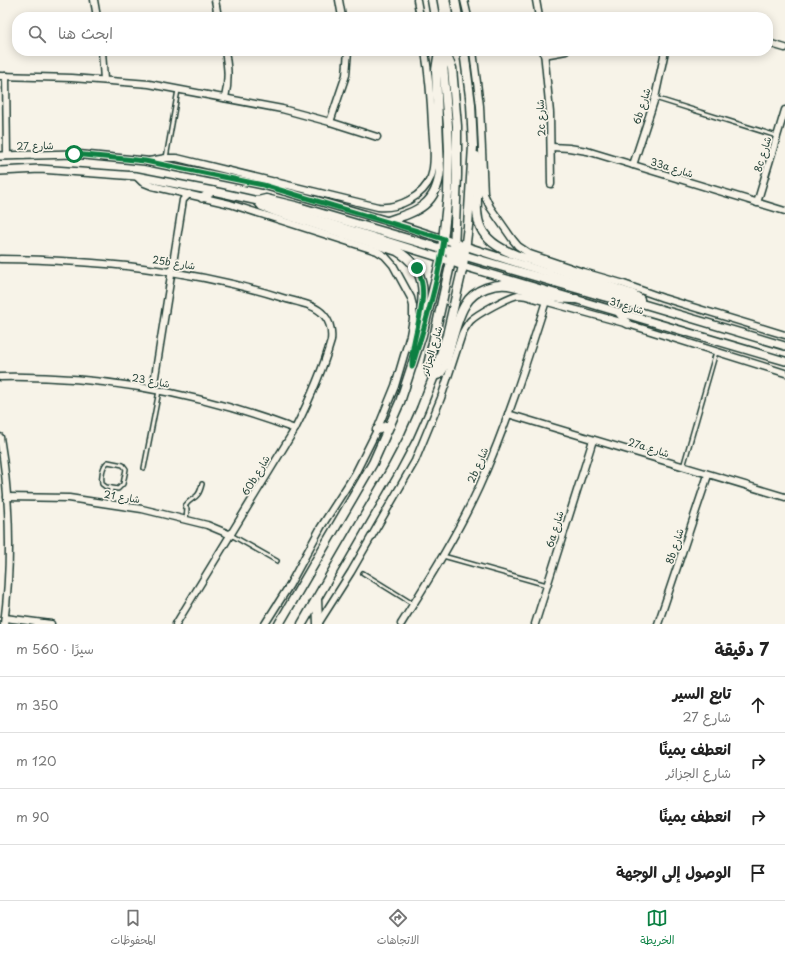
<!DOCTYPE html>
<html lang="ar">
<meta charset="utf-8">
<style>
:root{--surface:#fff;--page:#f6f6f6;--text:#222;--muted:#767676;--line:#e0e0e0;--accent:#0b8043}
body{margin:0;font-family:"Playpen Sans","Playpen Sans Arabic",sans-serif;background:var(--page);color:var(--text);direction:rtl}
.stop{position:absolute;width:12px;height:12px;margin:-9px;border:3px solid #0b8043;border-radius:50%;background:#fff}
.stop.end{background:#0b8043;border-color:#fff;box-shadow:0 1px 4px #0008}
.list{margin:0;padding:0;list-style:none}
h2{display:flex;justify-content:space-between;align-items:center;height:52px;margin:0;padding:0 16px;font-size:17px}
h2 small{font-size:13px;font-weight:400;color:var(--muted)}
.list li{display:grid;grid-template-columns:26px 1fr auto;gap:12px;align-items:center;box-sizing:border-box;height:56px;padding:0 16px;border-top:1px solid var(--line)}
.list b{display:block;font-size:15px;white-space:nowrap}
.list p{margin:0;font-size:13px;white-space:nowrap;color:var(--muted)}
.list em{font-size:13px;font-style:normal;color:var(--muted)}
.icon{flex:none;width:22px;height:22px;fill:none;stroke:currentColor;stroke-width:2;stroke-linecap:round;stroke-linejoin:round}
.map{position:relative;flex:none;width:785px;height:624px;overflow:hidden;direction:ltr}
.search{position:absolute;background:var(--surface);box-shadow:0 2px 10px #0003;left:12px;right:12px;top:12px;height:44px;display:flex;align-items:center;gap:10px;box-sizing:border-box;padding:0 14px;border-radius:16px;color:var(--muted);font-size:15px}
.sheet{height:276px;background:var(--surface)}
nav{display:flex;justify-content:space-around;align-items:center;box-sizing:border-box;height:56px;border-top:1px solid var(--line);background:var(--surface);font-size:11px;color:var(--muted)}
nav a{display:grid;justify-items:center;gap:2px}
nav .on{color:var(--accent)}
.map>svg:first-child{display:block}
</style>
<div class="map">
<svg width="785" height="624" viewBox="0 0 785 624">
<rect width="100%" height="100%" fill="#f7f3e8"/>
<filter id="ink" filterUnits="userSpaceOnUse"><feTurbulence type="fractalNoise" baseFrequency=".025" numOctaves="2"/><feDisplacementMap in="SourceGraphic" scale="8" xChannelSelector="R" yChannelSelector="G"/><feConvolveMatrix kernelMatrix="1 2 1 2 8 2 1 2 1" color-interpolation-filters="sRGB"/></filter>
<g filter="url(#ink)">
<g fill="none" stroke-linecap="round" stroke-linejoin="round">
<g stroke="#1f3d34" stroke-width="6">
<g id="service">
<path d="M655,98L777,136"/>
<path d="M166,158L178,90"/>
<path d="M108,462L123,465L126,469L123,484L118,489L106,487L102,484C101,477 102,466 108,462Z"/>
<path d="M683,467L716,352"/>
<path d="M144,468L159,391"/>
<path d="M109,504L111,488"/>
<path d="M186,519L187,509L185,506C193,495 198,501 202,484"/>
<path d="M231,535L277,561"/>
<path d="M443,556L547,585"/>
<path d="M363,573L413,604"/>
</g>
</g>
<g stroke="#1f3d34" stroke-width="9">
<g id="minor">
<path d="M94,0L97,17"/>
<path d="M215,0L218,17"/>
<path d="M339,0L342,17"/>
<path d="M417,0L420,17"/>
<path d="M464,0L468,17"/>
<path d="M536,0L539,17"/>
<path d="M768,43L785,48"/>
<path d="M102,51L104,80"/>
<path d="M225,51C228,68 229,81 225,98"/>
<path d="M473,51L480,106L484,194L490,207L513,240L518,246L530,254L583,272L621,283L663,298L785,335"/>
<path d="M544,51L550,113L551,184"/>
<path d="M544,55L566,51"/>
<path d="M0,76L72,78L149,84L282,109L330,122L377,137"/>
<path d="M6,76L7,156"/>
<path d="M330,122L346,75L348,51"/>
<path d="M552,147L569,148L587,151L785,211"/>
<path d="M149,161L166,158H177L378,207C398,209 423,197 431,177C436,161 433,142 432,125C431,100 429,75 425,51"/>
<path d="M633,165L655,98L665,51"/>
<path d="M136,176L142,182L152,186L230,204L377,251L385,256L393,265L411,298L413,306V319L410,335L395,386L377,430L355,474L321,527L289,586L265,624"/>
<path d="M757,203L785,110"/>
<path d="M0,259C96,260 191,269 283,298C296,302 315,304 324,315C331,323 332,332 331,341C322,372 309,401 295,429L176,624"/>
<path d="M0,377C101,375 201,394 295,429"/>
<path d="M153,389L183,200L189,194"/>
<path d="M508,414L785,497"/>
<path d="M0,437C10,498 12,562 4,624"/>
<path d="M7,497L69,498L142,509L207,525L231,535"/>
<path d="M5,618L51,624"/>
<path d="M318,624L351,572L415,461L441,398L462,334C464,329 467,325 470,321C477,314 508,297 518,295C523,295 528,296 533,298L628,324L785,373"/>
<path d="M401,624C429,579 457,535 479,487C506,427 526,364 546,301"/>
<path d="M535,624L593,440"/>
<path d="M658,624L708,475"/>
</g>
</g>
<g stroke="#1f3d34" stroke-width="10">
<g id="tertiary">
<path d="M0,156L74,154L145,161L263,185L388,221L640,303L785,346"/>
<path d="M0,171L40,169L136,176L213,191L258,201L441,258L463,266L785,361"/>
<path d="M275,182L284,191"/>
<path d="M202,198L213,191"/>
<path d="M619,313L628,324"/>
</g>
</g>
<g stroke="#1f3d34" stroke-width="11">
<g id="secondary">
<path d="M432,0L435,17"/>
<path d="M455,0L458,17"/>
<path d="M388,221C418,211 437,205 440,170L436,70L438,57L442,54L447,56L452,68L457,126V175L454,250L457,260L463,266"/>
<path d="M450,250L451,261L428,365L430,373L434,376L440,374L445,366C450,349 456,319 465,305C474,289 496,282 513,286C534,291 554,300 576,299"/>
<path d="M459,254L603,296L633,304L640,303V299L632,294L516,255C458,233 484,201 476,156"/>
<path d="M413,349C420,312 437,274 397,251L277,212L262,206L258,201L266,199L295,206L442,249L454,250L466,246"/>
<path d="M377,430L390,425"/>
<path d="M317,599L318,624"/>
<path d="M279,624L373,463L400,402L422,335L441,258L448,194L449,151L448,126L442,51"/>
<path d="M302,624L391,470L409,436L421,409L434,376L447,335L463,266L468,226L473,146L471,104L464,51"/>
</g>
</g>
<use href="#service" stroke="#f7f3e8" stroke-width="3"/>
<use href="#minor" stroke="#f7f3e8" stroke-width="6"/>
<use href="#tertiary" stroke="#f7f3e8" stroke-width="7"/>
<use href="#secondary" stroke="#f7f3e8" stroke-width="8"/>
</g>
</g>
<g fill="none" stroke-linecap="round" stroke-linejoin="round" filter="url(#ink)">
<path stroke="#0b8043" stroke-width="5" d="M74,154L145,161L263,185L444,239C438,282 425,325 412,367C412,361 412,354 413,348C417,322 430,293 417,268"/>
</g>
<g text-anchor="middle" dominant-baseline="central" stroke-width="3.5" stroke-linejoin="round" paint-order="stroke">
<g font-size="10" fill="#1f3d34" stroke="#f7f3e8">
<text transform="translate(641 106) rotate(-73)">6b شارع</text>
<text transform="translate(540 118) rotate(-93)">2c شارع</text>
<text transform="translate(35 145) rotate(-1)">شارع 27</text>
<text transform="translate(762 154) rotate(-73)">8c شارع</text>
<text transform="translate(672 167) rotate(17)">33a شارع</text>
<text transform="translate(174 262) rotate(9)">25b شارع</text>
<text transform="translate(627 305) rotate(17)">شارع 31</text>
<text transform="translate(431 350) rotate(-73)">شارع الجزائر</text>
<text transform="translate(151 380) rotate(10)">شارع 23</text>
<text transform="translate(649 447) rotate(17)">27a شارع</text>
<text transform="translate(477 465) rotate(-67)">2b شارع</text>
<text transform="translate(255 475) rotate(-59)">60b شارع</text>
<text transform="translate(122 496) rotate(9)">شارع 21</text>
<text transform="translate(554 529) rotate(-73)">6a شارع</text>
<text transform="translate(674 546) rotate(-72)">8b شارع</text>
</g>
</g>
</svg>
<div class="stop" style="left:74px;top:154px"></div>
<div class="stop end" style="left:417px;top:268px"></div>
<div class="search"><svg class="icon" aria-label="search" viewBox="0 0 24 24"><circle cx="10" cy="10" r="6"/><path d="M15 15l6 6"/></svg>ابحث هنا</div>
</div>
<section class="sheet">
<h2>7 دقيقة<small>سيرًا · 560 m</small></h2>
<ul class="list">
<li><svg class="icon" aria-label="ahead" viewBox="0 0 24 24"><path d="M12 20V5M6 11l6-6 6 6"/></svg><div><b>تابع السير</b><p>شارع 27</p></div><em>350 m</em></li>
<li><svg class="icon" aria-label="right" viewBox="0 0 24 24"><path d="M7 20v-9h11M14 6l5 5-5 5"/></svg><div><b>انعطف يمينًا</b><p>شارع الجزائر</p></div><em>120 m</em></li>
<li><svg class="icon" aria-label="right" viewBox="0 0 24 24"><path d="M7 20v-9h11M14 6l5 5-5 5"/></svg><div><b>انعطف يمينًا</b></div><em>90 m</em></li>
<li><svg class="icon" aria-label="arrive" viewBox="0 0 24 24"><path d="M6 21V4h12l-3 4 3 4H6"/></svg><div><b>الوصول إلى الوجهة</b></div></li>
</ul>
</section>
<nav>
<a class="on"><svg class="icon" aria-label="map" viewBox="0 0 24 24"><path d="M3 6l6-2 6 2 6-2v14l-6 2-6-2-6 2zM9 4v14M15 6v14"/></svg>الخريطة</a>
<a><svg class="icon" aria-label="directions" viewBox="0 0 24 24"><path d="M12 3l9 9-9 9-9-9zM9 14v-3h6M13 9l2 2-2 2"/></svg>الاتجاهات</a>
<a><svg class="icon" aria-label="saved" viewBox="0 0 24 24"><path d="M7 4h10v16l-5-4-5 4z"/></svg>المحفوظات</a>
</nav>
